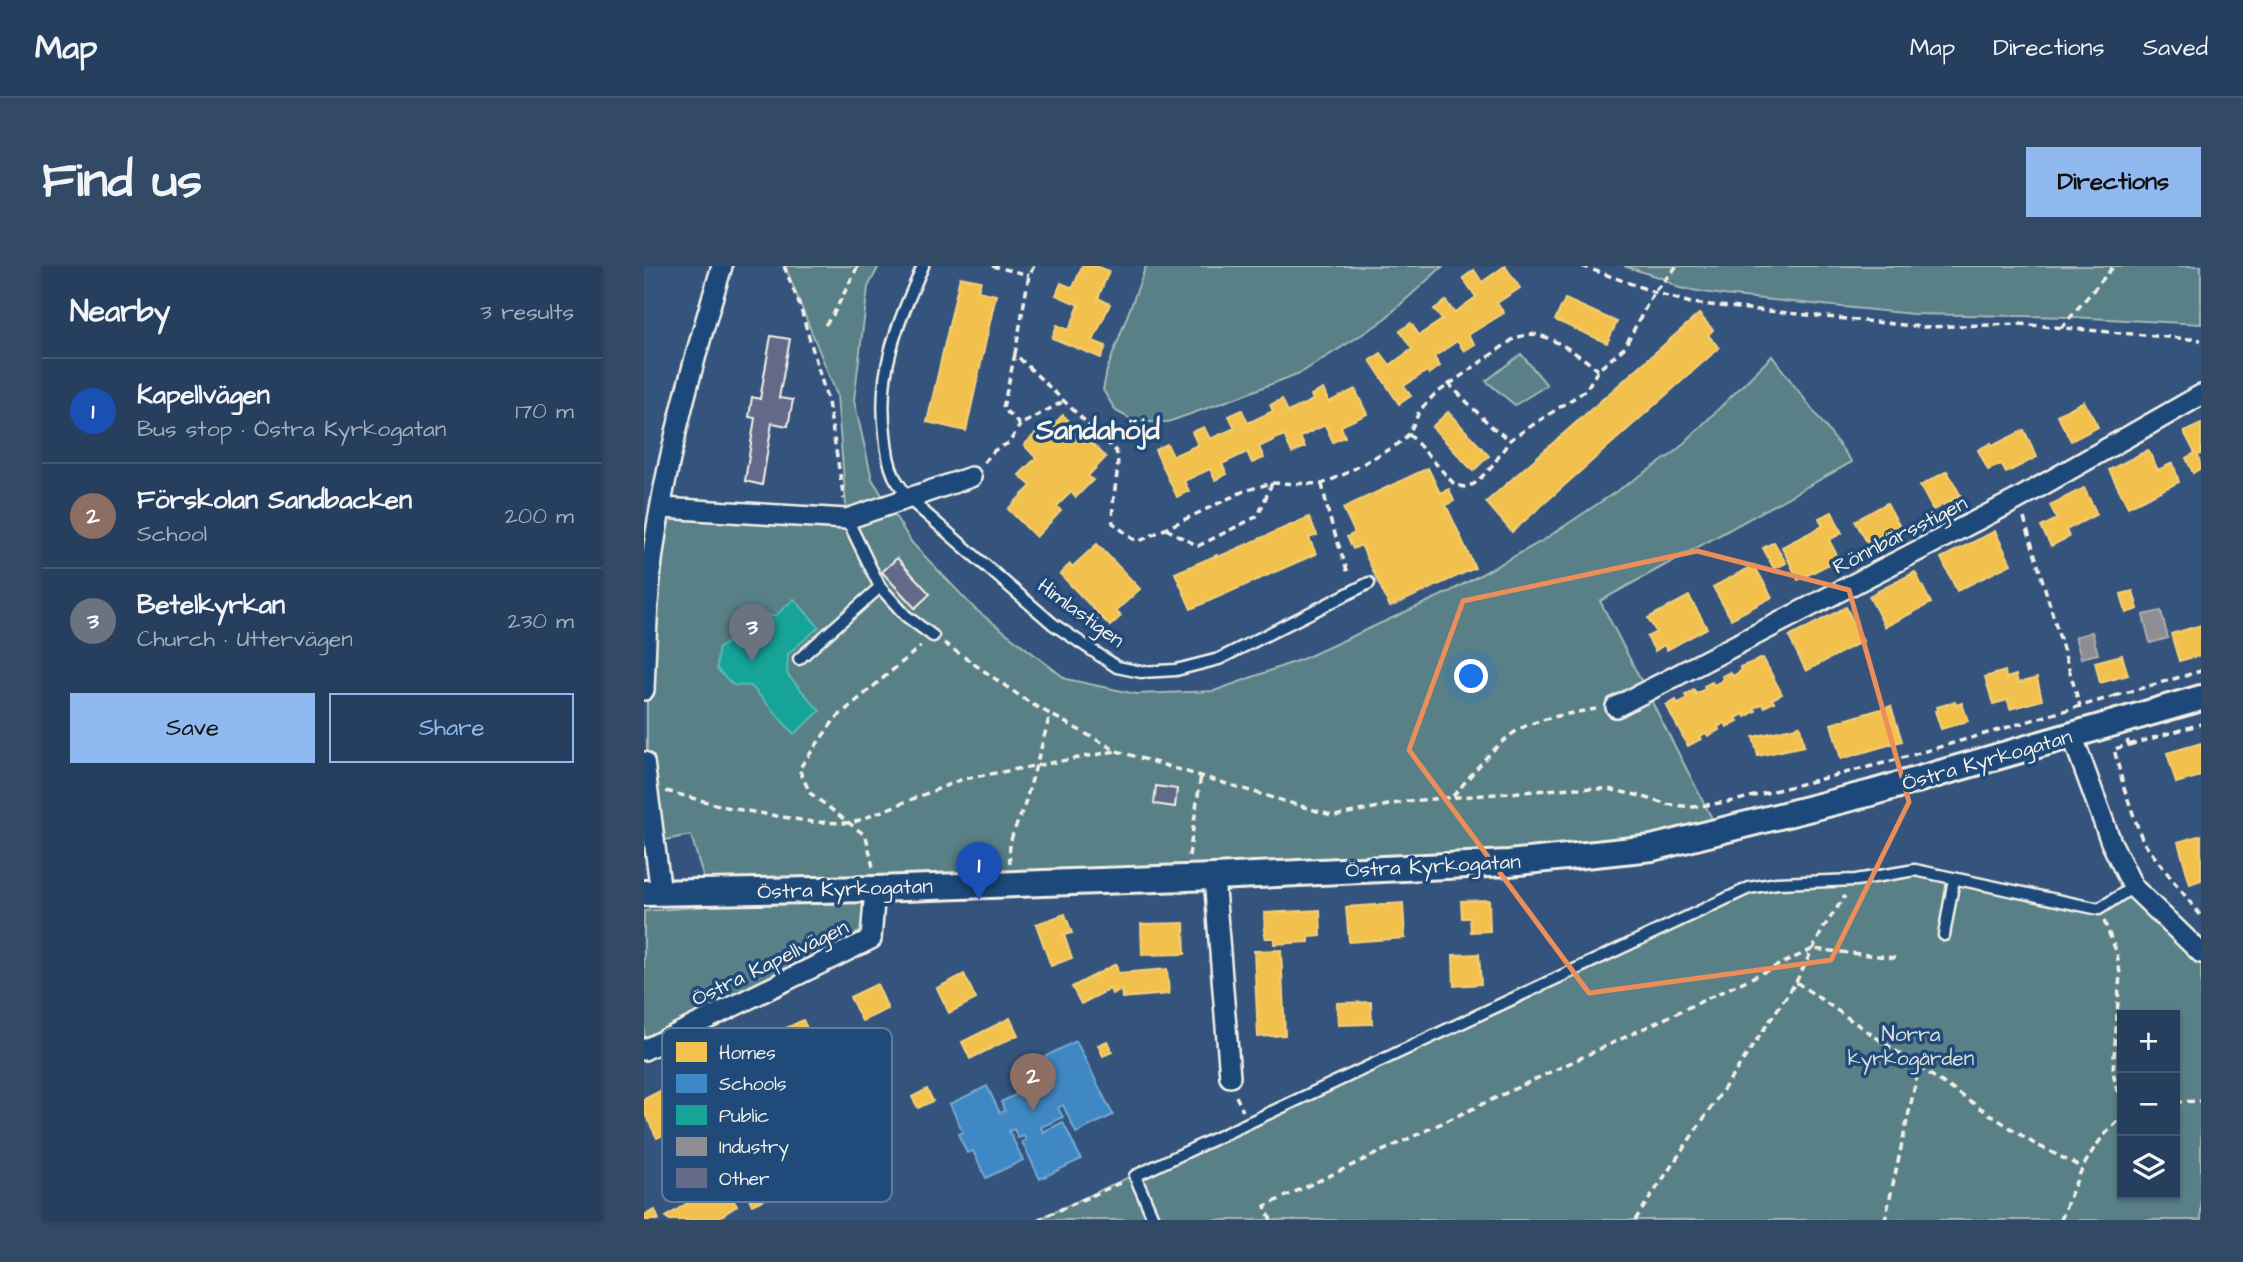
<!DOCTYPE html>
<meta charset="utf-8">
<style>
:root{--surface:#273f5e;--page:#334a67;--text:#f1f3f6;--muted:#a4afbc;--line:#435873;--accent:#90b9f0}
body{margin:0;font-family:"Architects Daughter",sans-serif;background:var(--page);color:var(--text)}
.controls{position:absolute;right:21px;bottom:21px;display:grid;overflow:hidden;border-radius:0px;box-shadow:0 2px 5px #0004}
.controls button{width:63px;height:63px;display:grid;place-items:center;padding:0;border:0;border-bottom:2px solid var(--line);background:var(--surface);color:var(--text);font:35px sans-serif}
.you{position:absolute;left:828px;top:411px;width:24px;height:24px;margin:-18px;border:5px solid #fff;border-radius:50%;background:#1a73e8;box-shadow:0 0 0 10px #1a73e833}
.badge{display:grid;place-items:center;width:46px;height:46px;border-radius:50%;background:var(--accent);color:#fff;font-size:23px;font-weight:700}
.pin{position:absolute;translate:-50% -58px;filter:drop-shadow(0 2px 4px #0008)}
.pin::after{content:'';position:absolute;top:37px;width:24px;height:21px;background:inherit;clip-path:polygon(0 0,100% 0,50% 100%)}
.list{margin:0;padding:0;list-style:none}
h2{display:flex;justify-content:space-between;align-items:center;height:91px;margin:0;padding:0 28px;font-size:30px}
h2 small{font-size:23px;font-weight:400;color:var(--muted)}
.list li{display:grid;grid-template-columns:46px 1fr auto;gap:21px;align-items:center;box-sizing:border-box;height:105px;padding:0 28px;border-top:2px solid var(--line)}
.list b{display:block;font-size:26px;white-space:nowrap}
.list p{margin:0;font-size:23px;white-space:nowrap;color:var(--muted)}
.list em{font-size:23px;font-style:normal;color:var(--muted)}
.actions{display:flex;gap:14px;padding:21px 28px}
.actions a{flex:1;padding:16px 0;border:2px solid var(--accent);border-radius:0px;text-align:center;font-size:24px;color:var(--accent)}
.actions .main{background:var(--accent);color:#111}
.icon{flex:none;width:38px;height:38px;fill:none;stroke:currentColor;stroke-width:2;stroke-linecap:round;stroke-linejoin:round}
.map{position:relative;flex:none;width:1557px;height:954px;overflow:hidden;border-radius:0px}
header{display:flex;align-items:center;gap:42px;box-sizing:border-box;height:98px;padding:0 35px;background:var(--surface);border-bottom:2px solid var(--line)}
header strong{font-size:33px}
nav{display:flex;gap:38px;margin-inline-start:auto;font-size:24px}
.intro{display:flex;align-items:center;justify-content:space-between;box-sizing:border-box;height:168px;padding:0 42px}
h1{margin:0;font-size:49px}
.button{padding:18px 32px;border-radius:0px;background:var(--accent);color:#111;font-size:24px;font-weight:700}
main{display:flex;gap:42px;padding:0 42px}
aside{flex:1;background:var(--surface);border-radius:0px;box-shadow:0 2px 5px #0004}
.map>svg:first-child{display:block}
</style>
<header>
<strong>Map</strong>
<nav><a>Map</a><a>Directions</a><a>Saved</a></nav>
</header>
<div class="intro"><h1>Find us</h1><a class="button">Directions</a></div>
<main>
<aside>
<h2>Nearby<small>3 results</small></h2>
<ul class="list">
<li><span class="badge" style="background:#1a4fb4">1</span><div><b>Kapellvägen</b><p>Bus stop · Östra Kyrkogatan</p></div><em>170 m</em></li>
<li><span class="badge" style="background:#8d6e63">2</span><div><b>Förskolan Sandbacken</b><p>School</p></div><em>200 m</em></li>
<li><span class="badge" style="background:#6b7280">3</span><div><b>Betelkyrkan</b><p>Church · Uttervägen</p></div><em>230 m</em></li>
</ul>
<div class="actions"><a class="main">Save</a><a>Share</a></div>
</aside>
<div class="map">
<svg width="1557" height="954" viewBox="0 0 1557 954">
<rect width="100%" height="100%" fill="#34547e"/>
<filter id="ink" filterUnits="userSpaceOnUse"><feTurbulence type="fractalNoise" baseFrequency=".0143" numOctaves="2"/><feDisplacementMap in="SourceGraphic" scale="14" xChannelSelector="R" yChannelSelector="G"/><feConvolveMatrix kernelMatrix="1 2 1 2 8 2 1 2 1" color-interpolation-filters="sRGB"/></filter>
<g filter="url(#ink)">
<g fill="#588086" stroke="#a6b8b7" stroke-width="2" fill-rule="evenodd">
<path d="M141,0H235L224,21L210,134L228,213L268,277L331,343L422,413L492,428L570,425L661,392L807,325L898,275L1030,187L1128,90L1208,196L956,335L1075,566L1008,582L231,623L227,673L0,784V645L65,640L64,627L47,569L0,578V513L3,518V361L18,242L203,252L193,129Z"/>
<path d="M502,0H799L736,57L658,106L597,130L524,156H492L472,145L459,124L463,104Z"/>
<path d="M980,0H1557V58L1426,51L1269,48L1079,29L1035,22L1017,12Z"/>
<path d="M877,88L903,119L871,139L842,115Z"/>
<path d="M1271,604L1455,643L1489,621L1557,687V954H393L1105,622ZM1478,749H1531V928H1478Z"/>
</g>
<g fill="#f2c14e" stroke="#f3cf7c" stroke-width="2">
<path d="M438,0H452L465,5L454,32L466,38L449,75L462,80L457,92L408,72L413,59L425,64L435,39L412,29L417,17L429,22Z"/>
<path d="M861,0L876,22L853,37L860,47L824,69L831,78L820,85L813,75L790,91L796,100L785,108L783,105L760,120L767,130L755,138L726,94L737,87L746,99L768,83L756,65L767,57L775,69L798,54L790,43L802,35L810,47L832,31L819,12L830,4L838,16Z"/>
<path d="M316,11L337,15L334,25L352,29L322,165L283,156Z"/>
<path d="M921,33L973,56L963,77L911,54Z"/>
<path d="M1055,48L1069,64L1064,69L1075,82L868,266L842,236Z"/>
<path d="M679,123L685,136L711,123L723,148L697,160L701,171L689,176L681,159L656,171L661,181L648,187L640,169L615,181L620,192L608,197L603,186L578,198L583,208L571,214L566,203L540,215L545,225L533,231L511,184L523,178L529,190L554,179L548,166L560,161L566,173L591,162L585,150L598,144L604,157L629,145L626,139L638,133L644,146L669,134L667,129Z"/>
<path d="M1440,135L1454,161L1427,175L1413,149Z"/>
<path d="M804,146L845,190L829,205L788,161Z"/>
<path d="M419,149L462,191L444,210L449,214L432,231L427,226L413,240L417,245L392,271L364,243L387,220L375,209L392,192L380,179L395,164L400,168Z"/>
<path d="M1557,158V188L1554,189L1557,202L1549,207L1542,192L1551,187L1540,166Z"/>
<path d="M1380,164L1393,191L1362,207L1357,198L1344,204L1334,184L1347,177L1348,180Z"/>
<path d="M1504,184L1514,204L1529,197L1535,216L1484,241L1465,204Z"/>
<path d="M784,202L796,227L805,223L810,235L802,239L831,302L746,341L717,279L709,283L703,271L711,267L699,242Z"/>
<path d="M1303,205L1317,230L1289,244L1276,220Z"/>
<path d="M1440,222L1453,248L1422,264L1425,271L1407,280L1397,261L1413,253L1406,239Z"/>
<path d="M1243,237L1256,261L1224,278L1211,255Z"/>
<path d="M1188,246L1198,267L1185,274L1195,293L1154,314L1138,281L1179,260L1175,252Z"/>
<path d="M665,251L673,269L665,272L672,288L547,343L531,307L573,289L574,291Z"/>
<path d="M1351,265L1367,298L1313,325L1297,292Z"/>
<path d="M1130,276L1142,297L1130,303L1119,282Z"/>
<path d="M453,278L496,323L472,345L477,350L466,360L416,308L426,298L428,301Z"/>
<path d="M1110,299L1128,331L1087,353L1069,321Z"/>
<path d="M1271,306L1287,337L1241,361L1225,330Z"/>
<path d="M1489,325L1494,343L1482,347L1477,328Z"/>
<path d="M1045,330L1063,362L1023,384L1020,379L1011,385L1003,371L1012,366L1004,352Z"/>
<path d="M1202,341L1219,375L1162,405L1145,371Z"/>
<path d="M1557,359V389L1535,395L1527,368Z"/>
<path d="M1478,389L1484,409L1456,417L1451,396Z"/>
<path d="M1119,392L1138,428L1128,433L1130,436L1120,441L1118,438L1110,442L1112,445L1101,451L1100,448L1092,452L1094,455L1083,461L1081,457L1074,461L1075,464L1064,470L1062,467L1055,471L1057,473L1044,480L1022,439L1032,434L1034,438L1043,432L1041,429L1050,424L1052,428L1061,423L1060,420L1068,416L1070,419L1079,414L1078,410L1086,406L1089,410L1098,404L1096,401Z"/>
<path d="M1361,405L1362,412L1372,409L1374,417L1393,412L1398,434L1366,443L1364,434L1349,438L1341,411Z"/>
<path d="M1311,436L1312,439L1318,437L1324,455L1297,463L1291,445L1294,444L1293,441Z"/>
<path d="M1247,440L1258,475L1197,493L1187,458Z"/>
<path d="M1156,460L1160,480L1114,490L1109,471Z"/>
<path d="M1557,477V510L1532,517L1523,487Z"/>
<path d="M1557,569V614L1546,618L1534,576Z"/>
<path d="M845,634L846,665L827,666L826,652H818L817,635Z"/>
<path d="M759,637L761,672L705,676L702,641Z"/>
<path d="M676,644L677,670L665,671V676L630,678V672H621L620,647Z"/>
<path d="M421,648L428,667L420,669L428,692L407,700L392,658Z"/>
<path d="M540,657L541,688L498,689L497,658Z"/>
<path d="M637,684L641,769L614,771L610,685Z"/>
<path d="M835,688L837,718L810,720L809,689Z"/>
<path d="M472,698L474,707L523,703L525,728L478,732L477,724L468,728L466,723L437,738L428,721Z"/>
<path d="M320,708L332,733L305,747L293,722Z"/>
<path d="M233,718L244,743L218,755L206,731Z"/>
<path d="M727,736L728,758L694,759L693,737Z"/>
<path d="M366,752L374,769L326,793L318,776Z"/>
<path d="M159,754L171,779L146,791L134,766Z"/>
<path d="M463,775L468,786L459,790L454,779Z"/>
<path d="M283,823L289,835L274,842L268,831Z"/>
<path d="M18,824L37,860L13,872L0,846V833Z"/>
<path d="M155,876L170,911L108,939L93,905Z"/>
<path d="M77,915L93,940L71,954H24L22,951Z"/>
<path d="M11,944L15,954H0V949Z"/>
</g>
<path fill="#3f88c5" stroke="#75a8d0" stroke-width="2" d="M432,775L469,849L432,867L419,839L414,842L419,851L397,861L399,866L419,856L437,893L396,913L378,876L382,874L380,870L374,872L370,863L365,865L379,894L342,912L329,885L323,887L314,868L319,866L306,838L343,820L356,847L361,845L357,836L373,828L371,822L398,809L405,822L409,820L396,793Z"/>
<path fill="#17a398" stroke="#59bab0" stroke-width="2" d="M150,333L175,361L144,388L143,408L176,445L150,468L107,420L89,419L73,403L74,383L92,370L93,350H131Z"/>
<g fill="#8d8d92" stroke="#acabac" stroke-width="2">
<path d="M1517,345L1524,372L1506,377L1499,349Z"/>
<path d="M1448,366L1454,388L1437,392L1431,371Z"/>
</g>
<g fill="#646b89" stroke="#f4f1e8" stroke-width="2">
<path d="M127,70L146,73L135,132L149,134L144,160L128,157L118,219L101,215L111,152L105,151L108,131L116,133Z"/>
<path d="M253,292L286,328L271,342L238,306Z"/>
<path d="M512,520L533,523L531,541L510,538Z"/>
</g>
<g fill="none" stroke-linecap="round" stroke-linejoin="round">
<g stroke="#f4f1e8" stroke-width="15">
<g id="service">
<path d="M279,0C254,57 233,103 241,167C242,181 244,197 250,210C254,218 260,225 265,233L409,358L473,401L497,406L532,404L575,393L725,317"/>
<path d="M203,253L236,321L262,350L289,370"/>
<path d="M155,393L236,321"/>
<path d="M1300,669L1310,613"/>
<path d="M510,954L491,910L1105,622L1133,617L1212,614L1271,604L1455,643L1489,621"/>
</g>
</g>
<g stroke="#f4f1e8" stroke-width="24">
<g id="minor">
<path d="M18,242L203,253L327,211"/>
<path d="M0,424C2,376 3,327 10,280C24,185 50,92 78,0"/>
<path d="M972,441L1374,233L1557,129"/>
<path d="M1428,469L1467,576L1489,621L1557,687"/>
<path d="M0,496L17,627"/>
<path d="M570,611L586,811"/>
<path d="M0,784L227,673L231,623"/>
</g>
</g>
<g stroke="#f4f1e8" stroke-width="30">
<path id="tertiary" d="M0,627L231,623L570,611L865,597L1008,582L1227,527L1557,432"/>
</g>
<g stroke="#f4f1e8" stroke-width="3.5" stroke-dasharray="7 5" stroke-linecap="butt">
<path d="M140,0L156,40L184,136L200,233"/>
<path d="M348,0L385,9"/>
<path d="M390,0L385,9L371,88L472,185C478,200 466,235 469,257L489,273L498,274L600,225L628,217L678,218L701,208L754,178L765,168L776,144L790,129L871,72C879,70 886,67 894,69C912,73 940,92 954,104"/>
<path d="M938,0L1010,26L1047,37L1279,61L1375,58L1557,74"/>
<path d="M181,59L189,49L214,0"/>
<path d="M1417,62L1470,0"/>
<path d="M371,88L359,142L376,159L420,135"/>
<path d="M804,117L849,162L866,174"/>
<path d="M765,168L811,219L821,221L830,218L847,202L866,174L942,124L954,104L980,82L1010,26L1033,0"/>
<path d="M340,196L351,184L365,177L376,159"/>
<path d="M678,218L685,250L705,310"/>
<path d="M1380,252L1436,440"/>
<path d="M522,263L554,280L614,250L628,217"/>
<path d="M300,377L386,437L473,485L690,550L764,535L928,522L964,523L997,530L1021,538L1049,541L1090,535L1244,496L1471,430L1472,433"/>
<path d="M1471,430L1557,405"/>
<path d="M1483,474L1485,479L1470,483L1480,522L1499,576L1557,650"/>
<path d="M1485,479L1557,458"/>
<path d="M22,525L86,542L168,556L208,557L319,513L472,485"/>
<path d="M809,530C829,508 848,480 874,464C894,452 929,447 952,443"/>
<path d="M545,590L557,509"/>
<path d="M366,598C363,566 375,561 382,534C390,506 399,477 406,448"/>
<path d="M229,601L222,570L166,527L155,503L191,453L277,380"/>
<path d="M1460,655L1473,687L1476,708L1469,805L1472,821L1478,831"/>
<path d="M1152,716L1180,661L1201,630"/>
<path d="M1275,801L1389,877L1437,901"/>
<path d="M592,830L599,845"/>
<path d="M1531,836L1557,835"/>
<path d="M393,954L478,916"/>
<path d="M627,954L621,940L1169,683L1252,692"/>
<path d="M991,954L1152,716L1275,801L1241,954"/>
<path d="M1417,954C1433,911 1444,882 1478,851"/>
</g>
<use href="#service" stroke="#1f4a7a" stroke-width="10"/>
<use href="#minor" stroke="#1f4a7a" stroke-width="19"/>
<use href="#tertiary" stroke="#1f4a7a" stroke-width="24"/>
</g>
</g>
<path fill="none" stroke="#ec8e59" stroke-width="5" stroke-linejoin="round" d="M1053,285L1205,324L1265,536L1187,694L945,727L765,484L819,335Z"/>
<g text-anchor="middle" dominant-baseline="central" stroke-width="7" stroke-linejoin="round" paint-order="stroke">
<g font-size="21" fill="#f4f1e8" stroke="#1f4a7a">
<text transform="translate(1256 269) rotate(-27)">Rönnbärsstigen</text>
<text transform="translate(437 347) rotate(36)">Himlastigen</text>
<text transform="translate(1343 494) rotate(-16)">Östra Kyrkogatan</text>
<text transform="translate(789 600) rotate(-3)">Östra Kyrkogatan</text>
<text transform="translate(201 623) rotate(-2)">Östra Kyrkogatan</text>
<text transform="translate(126 697) rotate(-26)">Östra Kapellvägen</text>
</g>
<g font-size="21" fill="#dde0d9" stroke="#1f4a7a">
<text x="1267" y="768">Norra<tspan x="1267" dy="24">kyrkogården</tspan></text>
</g>
<g font-size="28" font-weight="bold" fill="#f4f1e8" stroke="#1f4a7a">
<text x="454" y="164">Sandahöjd</text>
</g>
</g>
<rect x="18" y="762" width="230" height="174" rx="10" fill="#1f4a7a" stroke="#5f7c9b" stroke-width="2"/>
<rect x="32" y="776" width="31" height="20" fill="#f2c14e"/>
<rect x="32" y="808" width="31" height="19" fill="#3f88c5"/>
<rect x="32" y="839" width="31" height="20" fill="#17a398"/>
<rect x="32" y="871" width="31" height="19" fill="#8d8d92"/>
<rect x="32" y="902" width="31" height="20" fill="#646b89"/>
<g font-size="19" fill="#f4f1e8">
<text x="75" y="793">Homes</text>
<text x="75" y="824">Schools</text>
<text x="75" y="856">Public</text>
<text x="75" y="887">Industry</text>
<text x="75" y="919">Other</text>
</g>
</svg>
<div class="controls">
<button>+</button>
<button>−</button>
<button><svg class="icon" aria-label="layers" viewBox="0 0 24 24"><path d="M12 4l9 5-9 5-9-5zM3 14l9 5 9-5"/></svg></button>
</div>
<div class="you"></div>
<div class="pin badge" style="left:335px;top:634px;background:#1a4fb4">1</div>
<div class="pin badge" style="left:389px;top:845px;background:#8d6e63">2</div>
<div class="pin badge" style="left:108px;top:396px;background:#6b7280">3</div>
</div>
</main>
